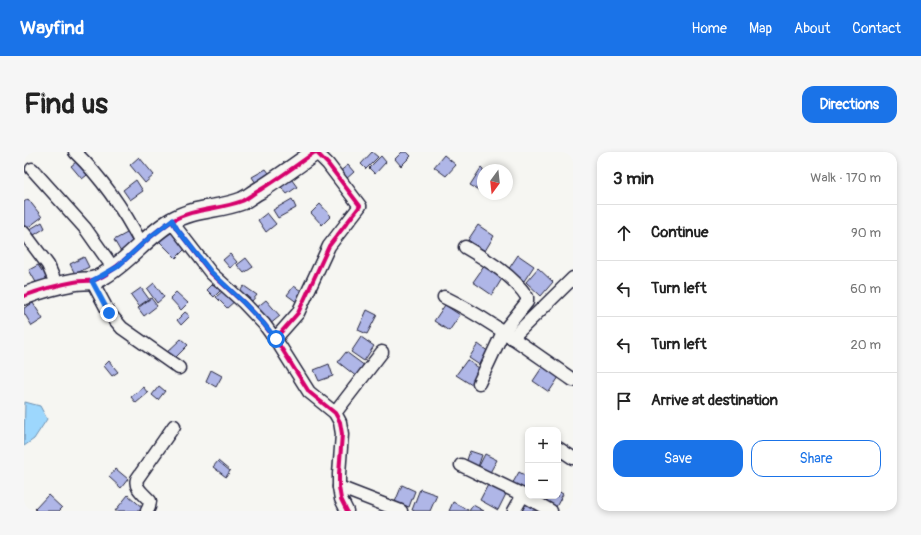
<!DOCTYPE html>
<meta charset="utf-8">
<style>
:root{--surface:#fff;--page:#f6f6f6;--text:#222;--muted:#767676;--line:#e0e0e0;--accent:#1a73e8}
body{margin:0;font-family:Pangolin,sans-serif;background:var(--page);color:var(--text)}
.controls{position:absolute;right:12px;bottom:12px;display:grid;overflow:hidden;border-radius:8px;box-shadow:0 2px 6px #0003}
.controls button{width:36px;height:36px;display:grid;place-items:center;padding:0;border:0;border-bottom:1px solid var(--line);background:var(--surface);color:var(--text);font:20px sans-serif}
.compass{position:absolute;left:453px;top:12px;width:36px;height:36px;border-radius:50%;background:var(--surface);box-shadow:0 2px 6px #0003;rotate:195deg}
.stop{position:absolute;width:12px;height:12px;margin:-9px;border:3px solid #1a73e8;border-radius:50%;background:#fff}
.stop.end{background:#1a73e8;border-color:#fff;box-shadow:0 1px 4px #0008}
.list{margin:0;padding:0;list-style:none}
h2{display:flex;justify-content:space-between;align-items:center;height:52px;margin:0;padding:0 16px;font-size:17px}
h2 small{font-size:13px;font-weight:400;color:var(--muted)}
.list li{display:grid;grid-template-columns:26px 1fr auto;gap:12px;align-items:center;box-sizing:border-box;height:56px;padding:0 16px;border-top:1px solid var(--line)}
.list b{display:block;font-size:15px;white-space:nowrap}
.list em{font-size:13px;font-style:normal;color:var(--muted)}
.actions{display:flex;gap:8px;padding:12px 16px}
.actions a{flex:1;padding:9px 0;border:1px solid var(--accent);border-radius:12px;text-align:center;font-size:14px;color:var(--accent)}
.actions .main{background:var(--accent);color:#fff}
.icon{flex:none;width:22px;height:22px;fill:none;stroke:currentColor;stroke-width:2;stroke-linecap:round;stroke-linejoin:round}
.map{position:relative;flex:none;width:549px;height:359px;overflow:hidden;border-radius:12px}
header{display:flex;align-items:center;gap:24px;box-sizing:border-box;height:56px;padding:0 20px;background:var(--accent);color:#fff}
header strong{font-size:19px}
nav{display:flex;gap:22px;margin-inline-start:auto;font-size:14px}
.intro{display:flex;align-items:center;justify-content:space-between;box-sizing:border-box;height:96px;padding:0 24px}
h1{margin:0;font-size:28px}
.button{padding:10px 18px;border-radius:12px;background:var(--accent);color:#fff;font-size:14px;font-weight:700}
main{display:flex;gap:24px;padding:0 24px}
aside{flex:1;background:var(--surface);border-radius:12px;box-shadow:0 2px 6px #0003}
.map>svg:first-child{display:block}
</style>
<header>
<strong>Wayfind</strong>
<nav><a>Home</a><a>Map</a><a>About</a><a>Contact</a></nav>
</header>
<div class="intro"><h1>Find us</h1><a class="button">Directions</a></div>
<main>
<div class="map">
<svg width="549" height="359" viewBox="0 0 549 359">
<rect width="100%" height="100%" fill="#f6f6f2"/>
<filter id="ink" filterUnits="userSpaceOnUse"><feTurbulence type="fractalNoise" baseFrequency=".025" numOctaves="2"/><feDisplacementMap in="SourceGraphic" scale="8" xChannelSelector="R" yChannelSelector="G"/><feConvolveMatrix kernelMatrix="1 2 1 2 8 2 1 2 1" color-interpolation-filters="sRGB"/></filter>
<g filter="url(#ink)">
<path fill="#9dd7fd" stroke="#6c8faf" d="M1,250L16,254L23,267L10,287L0,294Z"/>
<g fill="#afb6e7" stroke="#22223b">
<path d="M348,0L354,5L342,17L337,12Z"/>
<path d="M378,0H383L387,4L377,14L371,7Z"/>
<path d="M420,3L432,13L422,24L410,15Z"/>
<path d="M357,4L362,10L351,22L345,16Z"/>
<path d="M115,5L130,23L121,31L106,13Z"/>
<path d="M56,7L67,20L58,27L47,14Z"/>
<path d="M324,13L330,20L321,28L315,20Z"/>
<path d="M457,16L459,18V38L458,40L446,33Z"/>
<path d="M242,17L248,25L234,34L228,25Z"/>
<path d="M265,24L273,35L263,42L253,30Z"/>
<path d="M112,28L119,39L106,48L99,38Z"/>
<path d="M4,47L18,65L2,77L0,73V50Z"/>
<path d="M268,47L272,56L254,66L249,58Z"/>
<path d="M296,52L307,64L298,73L287,61Z"/>
<path d="M243,61L252,72L242,80L234,68Z"/>
<path d="M18,70L21,76L7,85L3,79Z"/>
<path d="M144,73L164,94L152,106L131,85Z"/>
<path d="M454,73L470,84L461,99L444,88Z"/>
<path d="M103,81L111,94L98,102L90,88Z"/>
<path d="M206,102L213,110L206,116L199,108Z"/>
<path d="M494,103L510,114L500,129L484,118Z"/>
<path d="M60,105L65,115L51,122L46,112Z"/>
<path d="M222,106L229,115L220,121L213,113Z"/>
<path d="M14,113L18,119L22,117L27,126L14,134L5,118Z"/>
<path d="M461,113L479,125L468,143L449,130Z"/>
<path d="M514,116L529,130L517,144L502,130Z"/>
<path d="M193,128L200,135L190,145L183,138Z"/>
<path d="M130,131L140,145L133,151L123,137Z"/>
<path d="M220,134L233,143L228,149L216,139Z"/>
<path d="M270,134L280,141L274,151L263,143Z"/>
<path d="M117,136L125,147L115,154L107,143Z"/>
<path d="M201,137L212,148L203,156L192,145Z"/>
<path d="M152,140L164,151L157,158L146,146Z"/>
<path d="M127,146L133,154L120,164L114,156Z"/>
<path d="M242,148L256,164L245,173L232,156Z"/>
<path d="M9,151L19,167L8,174L0,161V156Z"/>
<path d="M421,153L436,163L425,179L410,169Z"/>
<path d="M343,158L353,163L343,182L334,178Z"/>
<path d="M161,160L166,164L157,173L153,168Z"/>
<path d="M337,185L350,194L340,209L327,200Z"/>
<path d="M157,187L164,193L148,209L141,202Z"/>
<path d="M454,192L469,203L460,216L445,206Z"/>
<path d="M322,200L341,214L333,225L314,210Z"/>
<path d="M443,208L461,220L451,235L432,223Z"/>
<path d="M85,209L94,220L88,224L80,214Z"/>
<path d="M521,211L537,222L525,240L509,229Z"/>
<path d="M305,212L309,224L295,229L290,218Z"/>
<path d="M187,218L198,224L192,235L182,229Z"/>
<path d="M135,234L141,239L134,248L128,243Z"/>
<path d="M119,235L124,241L112,251L107,245Z"/>
<path d="M446,299L458,303L454,315L442,311Z"/>
<path d="M461,302L473,308L464,324L453,318Z"/>
<path d="M194,309L206,319L202,325L189,315Z"/>
<path d="M92,317L104,327L97,336L85,325Z"/>
<path d="M495,320L504,325V343L487,334Z"/>
<path d="M466,329L484,338L474,358L456,348Z"/>
<path d="M378,333L391,339L385,355L371,350Z"/>
<path d="M396,337L413,343L406,359H391L388,358Z"/>
<path d="M534,339L539,342L532,355L511,344H534Z"/>
<path d="M24,343L38,356L35,359H13L11,357Z"/>
<path d="M104,343L120,357L118,359H91Z"/>
<path d="M429,350L444,358V359H425Z"/>
<path d="M501,351L514,359H496Z"/>
<path d="M449,353L460,359H445Z"/>
</g>
<g fill="none" stroke-linecap="round" stroke-linejoin="round">
<g stroke="#22223b" stroke-width="15">
<g id="street">
<path d="M51,0C78,26 101,60 118,93"/>
<path d="M8,17L61,76L90,117"/>
<path d="M148,69L153,77L187,121L220,151L240,172L256,194L285,240L311,261L316,270L318,282L315,322V335L317,347L323,359"/>
<path d="M0,81L24,113L33,134"/>
<path d="M441,95C463,108 489,123 503,145V150L479,180L455,231"/>
<path d="M68,129L85,161L98,176L155,216"/>
<path d="M420,145C465,167 507,199 549,228"/>
<path d="M488,186L549,126"/>
<path d="M251,187L274,161L305,94L336,54L304,12L292,0"/>
<path d="M311,261L358,200"/>
<path d="M534,296L549,306"/>
<path d="M437,313L499,343L527,359"/>
<path d="M315,335L377,359"/>
<path d="M123,359L125,355L126,349C120,342 110,336 113,327L150,274"/>
<path d="M490,359L499,343"/>
</g>
</g>
<g stroke="#22223b" stroke-width="20">
<path id="secondary" d="M0,144C16,138 33,133 50,130C62,128 67,131 79,124C105,109 122,84 148,69C169,56 195,58 218,49C224,46 230,41 236,38C255,26 273,13 291,0"/>
</g>
<use href="#street" stroke="#f6f6f2" stroke-width="12"/>
<use href="#secondary" stroke="#f6f6f2" stroke-width="17"/>
<g stroke="#f6f6f2" stroke-width="6">
<g id="cycleway">
<path d="M148,69L153,77L187,121L220,151L240,172L256,194L285,240L311,261L316,270L318,282L315,322V335L317,347L323,359"/>
<path d="M0,144C16,138 33,133 50,130C62,128 67,131 79,124C105,109 122,84 148,69C169,56 195,58 218,49C224,46 230,41 236,38C255,26 273,13 291,0"/>
<path d="M251,187L274,161L305,94L336,54L304,12L292,0"/>
</g>
</g>
<use href="#cycleway" stroke="#d6006c" stroke-width="4"/>
</g>
</g>
<g fill="none" stroke-linecap="round" stroke-linejoin="round" filter="url(#ink)">
<path stroke="#1a73e8" stroke-width="5" d="M85,161L68,129L93,115L126,85L148,68L153,77L187,120L220,151L240,172L252,187"/>
</g>
</svg>
<div class="controls">
<button>+</button>
<button>−</button>
</div>
<svg class="compass" viewBox="-18 -18 36 36"><path d="M0-13l5 13h-10z" fill="#e53935"/><path d="M0 13l5-13h-10z" fill="#767676"/></svg>
<div class="stop" style="left:252px;top:187px"></div>
<div class="stop end" style="left:85px;top:161px"></div>
</div>
<aside>
<h2>3 min<small>Walk · 170 m</small></h2>
<ul class="list">
<li><svg class="icon" aria-label="ahead" viewBox="0 0 24 24"><path d="M12 20V5M6 11l6-6 6 6"/></svg><div><b>Continue</b></div><em>90 m</em></li>
<li><svg class="icon" aria-label="left" viewBox="0 0 24 24"><path d="M17 20v-9H6M10 6l-5 5 5 5"/></svg><div><b>Turn left</b></div><em>60 m</em></li>
<li><svg class="icon" aria-label="left" viewBox="0 0 24 24"><path d="M17 20v-9H6M10 6l-5 5 5 5"/></svg><div><b>Turn left</b></div><em>20 m</em></li>
<li><svg class="icon" aria-label="arrive" viewBox="0 0 24 24"><path d="M6 21V4h12l-3 4 3 4H6"/></svg><div><b>Arrive at destination</b></div></li>
</ul>
<div class="actions"><a class="main">Save</a><a>Share</a></div>
</aside>
</main>
